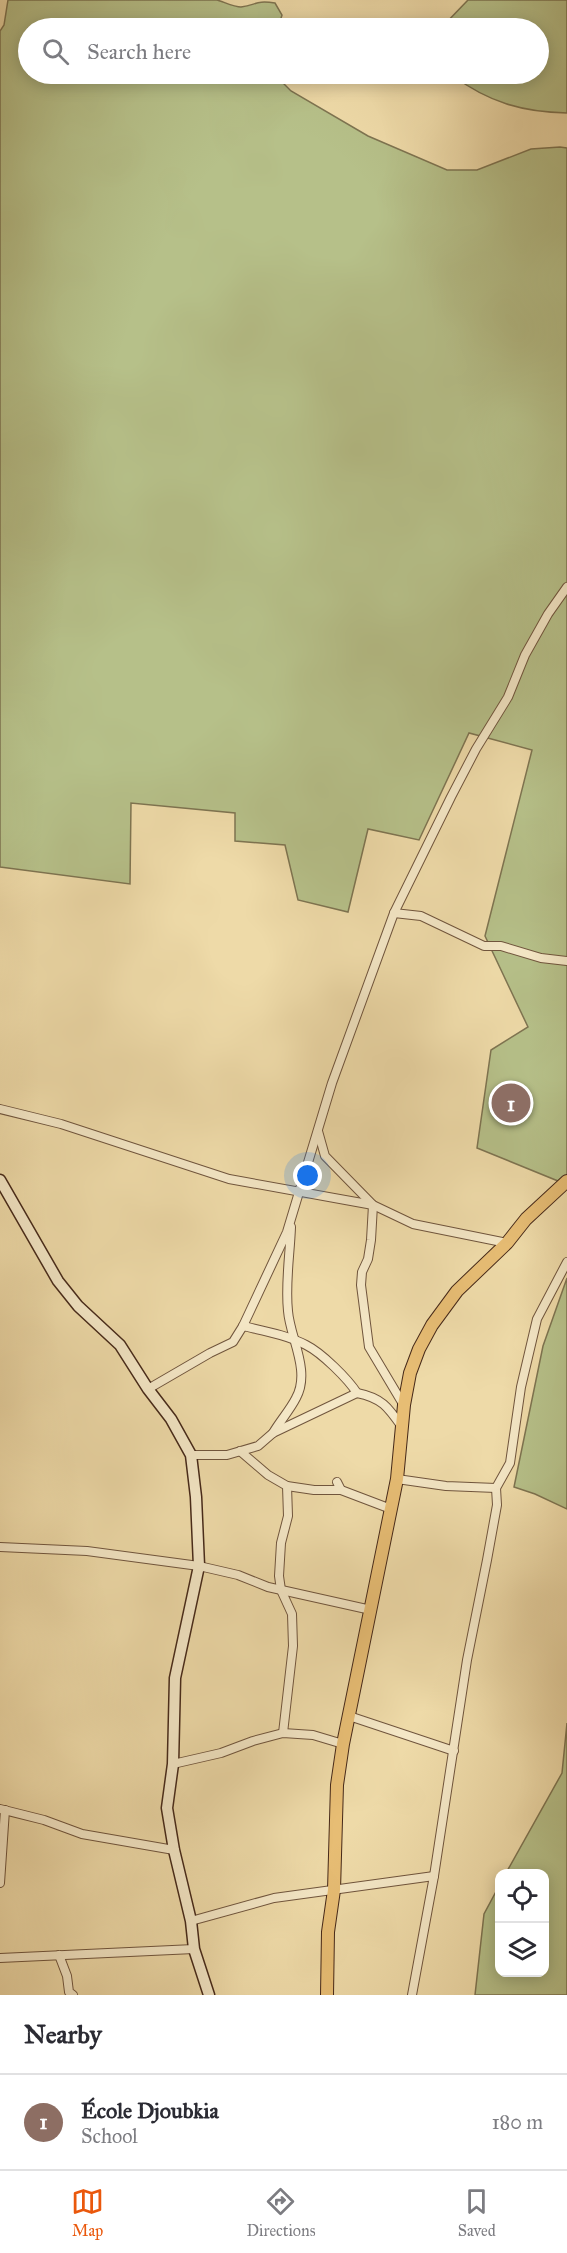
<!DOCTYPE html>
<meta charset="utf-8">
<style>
:root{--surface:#fff;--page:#f2f2f3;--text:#2b2b33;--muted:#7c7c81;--line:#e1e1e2;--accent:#ea580c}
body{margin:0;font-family:"IM FELL Great Primer",serif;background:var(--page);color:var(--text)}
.controls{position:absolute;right:18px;bottom:18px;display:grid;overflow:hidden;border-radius:12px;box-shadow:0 3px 15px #0003}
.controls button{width:54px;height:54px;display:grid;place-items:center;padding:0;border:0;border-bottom:2px solid var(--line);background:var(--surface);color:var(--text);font:30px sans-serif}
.you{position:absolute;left:308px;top:1176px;width:21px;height:21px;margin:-15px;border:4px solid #fff;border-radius:50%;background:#1a73e8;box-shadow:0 0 0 9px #1a73e833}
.badge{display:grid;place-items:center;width:39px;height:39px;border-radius:50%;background:var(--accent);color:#fff;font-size:20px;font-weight:700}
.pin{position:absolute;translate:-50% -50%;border:3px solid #fff;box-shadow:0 2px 6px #0006}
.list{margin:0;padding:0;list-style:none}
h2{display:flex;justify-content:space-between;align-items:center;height:78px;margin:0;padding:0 24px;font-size:26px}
h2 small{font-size:20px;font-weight:400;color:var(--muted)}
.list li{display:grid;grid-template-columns:39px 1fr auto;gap:18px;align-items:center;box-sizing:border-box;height:96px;padding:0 24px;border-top:2px solid var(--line)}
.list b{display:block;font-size:22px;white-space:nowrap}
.list p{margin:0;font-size:20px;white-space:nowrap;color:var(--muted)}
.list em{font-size:20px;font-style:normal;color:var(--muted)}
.icon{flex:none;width:33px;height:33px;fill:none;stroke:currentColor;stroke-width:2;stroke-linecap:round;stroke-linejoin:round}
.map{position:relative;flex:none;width:567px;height:1995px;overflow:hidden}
.search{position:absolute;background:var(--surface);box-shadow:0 3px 15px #0003;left:18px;right:18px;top:18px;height:66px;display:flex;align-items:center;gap:15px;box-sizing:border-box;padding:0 21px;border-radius:33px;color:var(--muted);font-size:22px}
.sheet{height:174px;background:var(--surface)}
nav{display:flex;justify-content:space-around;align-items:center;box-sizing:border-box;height:84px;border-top:2px solid var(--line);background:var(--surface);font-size:16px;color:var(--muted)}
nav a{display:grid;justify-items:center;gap:3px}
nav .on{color:var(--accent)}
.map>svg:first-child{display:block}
</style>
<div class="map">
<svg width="567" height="1995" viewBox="0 0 567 1995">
<rect width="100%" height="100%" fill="#eedaa8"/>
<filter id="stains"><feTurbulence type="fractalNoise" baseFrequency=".00333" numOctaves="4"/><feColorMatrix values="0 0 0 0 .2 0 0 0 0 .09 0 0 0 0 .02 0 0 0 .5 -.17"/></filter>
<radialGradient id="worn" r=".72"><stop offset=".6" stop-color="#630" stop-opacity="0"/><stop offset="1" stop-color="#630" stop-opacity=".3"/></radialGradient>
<g fill="#b6c089" stroke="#7e7451" stroke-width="1.5">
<path d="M8,0H217C224,2 234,7 241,7C257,5 255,0 275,3L282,15L278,28H28V74H274L291,91L368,136L447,170H477L531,149L560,147L567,148V1179L563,1183L477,1148L491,1050L528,1027L485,936L532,750L469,733L419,840L368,829L348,912L298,900L285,845L235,841V813L131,803L130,884L0,867V31L4,25Z"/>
<path d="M468,0H567V113C522,112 488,102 452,75L451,74H538V28H444L445,24Z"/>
<path d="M567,1278V1509L535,1494L514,1487L543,1346Z"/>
<path d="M567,1723V1995H475L484,1914L499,1886L500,1972H544V1874L506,1873L562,1773Z"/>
</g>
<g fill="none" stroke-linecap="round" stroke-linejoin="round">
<g stroke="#70553d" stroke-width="10">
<g id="street">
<path d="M394,913L421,916L484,946H501L541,958L567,961"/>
<path d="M0,1109L61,1124L229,1179L373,1205L413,1224L507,1243"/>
<path d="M318,1131L325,1156L373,1205L371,1240L368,1259L362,1272L361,1285L369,1347L403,1404"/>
<path d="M243,1326C264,1331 287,1335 306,1345C322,1353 348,1379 357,1393C382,1398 388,1407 402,1427"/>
<path d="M148,1389L210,1353L233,1342L243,1326L287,1232L332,1083L394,913L451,797L476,749L508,697L525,655L548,614L567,587"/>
<path d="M273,1433C280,1421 290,1410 296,1398C311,1371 290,1338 288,1311C285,1284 290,1254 291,1227"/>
<path d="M240,1451L268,1475L287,1486L288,1516L281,1543L279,1576L281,1590L292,1614L293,1646L283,1733"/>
<path d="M191,1455H227L258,1446L273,1433L357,1393"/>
<path d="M397,1479L446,1486L496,1488"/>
<path d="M337,1482L341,1490L391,1509"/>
<path d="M287,1486L314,1490H341"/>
<path d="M0,1547L87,1551L199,1566L238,1575L268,1587L371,1610"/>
<path d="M349,1716L454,1751"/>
<path d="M173,1764L221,1753L253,1741L283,1733L313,1735L343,1744"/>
<path d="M0,1809L44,1820L82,1834L174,1850"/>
<path d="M0,1883L5,1810"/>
<path d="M191,1921L274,1898L434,1876"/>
<path d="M59,1955L67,1976L69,1992L73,1995"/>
<path d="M0,1958L194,1949"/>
<path d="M412,1995L434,1876L467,1660L487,1560L497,1505L496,1488L510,1463L521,1387L537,1319L567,1262"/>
</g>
</g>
<g stroke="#462919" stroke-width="13">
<path id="secondary" d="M0,1180L58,1281L78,1306L120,1345L148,1389L171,1419L191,1455L196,1497L199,1566L175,1678L173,1764L167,1808L174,1850L191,1921L194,1949L209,1995"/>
</g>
<g stroke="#462919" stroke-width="14">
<path id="primary" d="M327,1995L328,1932L334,1890L337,1785L343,1744L397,1479L404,1405L410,1373L419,1349L432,1325L457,1291L507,1243L526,1219L567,1181"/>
</g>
<use href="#street" stroke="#f4e7c6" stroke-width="8"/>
<use href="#secondary" stroke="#f4e7c6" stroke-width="10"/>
<use href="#primary" stroke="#e7bd74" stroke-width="12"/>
</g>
<rect width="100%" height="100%" filter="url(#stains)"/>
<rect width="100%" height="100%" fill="url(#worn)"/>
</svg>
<div class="controls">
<button><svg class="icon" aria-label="locate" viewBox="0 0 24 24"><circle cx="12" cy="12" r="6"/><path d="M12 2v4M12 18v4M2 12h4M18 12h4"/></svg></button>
<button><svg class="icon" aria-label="layers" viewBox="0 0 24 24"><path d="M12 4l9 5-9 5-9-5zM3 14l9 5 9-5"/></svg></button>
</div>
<div class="you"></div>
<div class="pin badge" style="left:511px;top:1103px;background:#8d6e63">1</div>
<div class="search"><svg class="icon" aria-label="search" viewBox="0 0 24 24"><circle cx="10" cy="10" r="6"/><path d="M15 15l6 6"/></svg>Search here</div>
</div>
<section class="sheet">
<h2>Nearby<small></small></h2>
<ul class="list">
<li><span class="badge" style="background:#8d6e63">1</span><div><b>École Djoubkia</b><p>School</p></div><em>180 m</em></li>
</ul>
</section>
<nav>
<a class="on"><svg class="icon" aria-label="map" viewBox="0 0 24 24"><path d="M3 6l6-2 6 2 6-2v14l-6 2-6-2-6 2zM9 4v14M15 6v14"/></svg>Map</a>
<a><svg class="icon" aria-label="directions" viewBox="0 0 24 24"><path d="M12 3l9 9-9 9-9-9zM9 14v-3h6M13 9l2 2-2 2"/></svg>Directions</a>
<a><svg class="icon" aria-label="saved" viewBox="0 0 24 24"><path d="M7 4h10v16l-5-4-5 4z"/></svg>Saved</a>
</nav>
